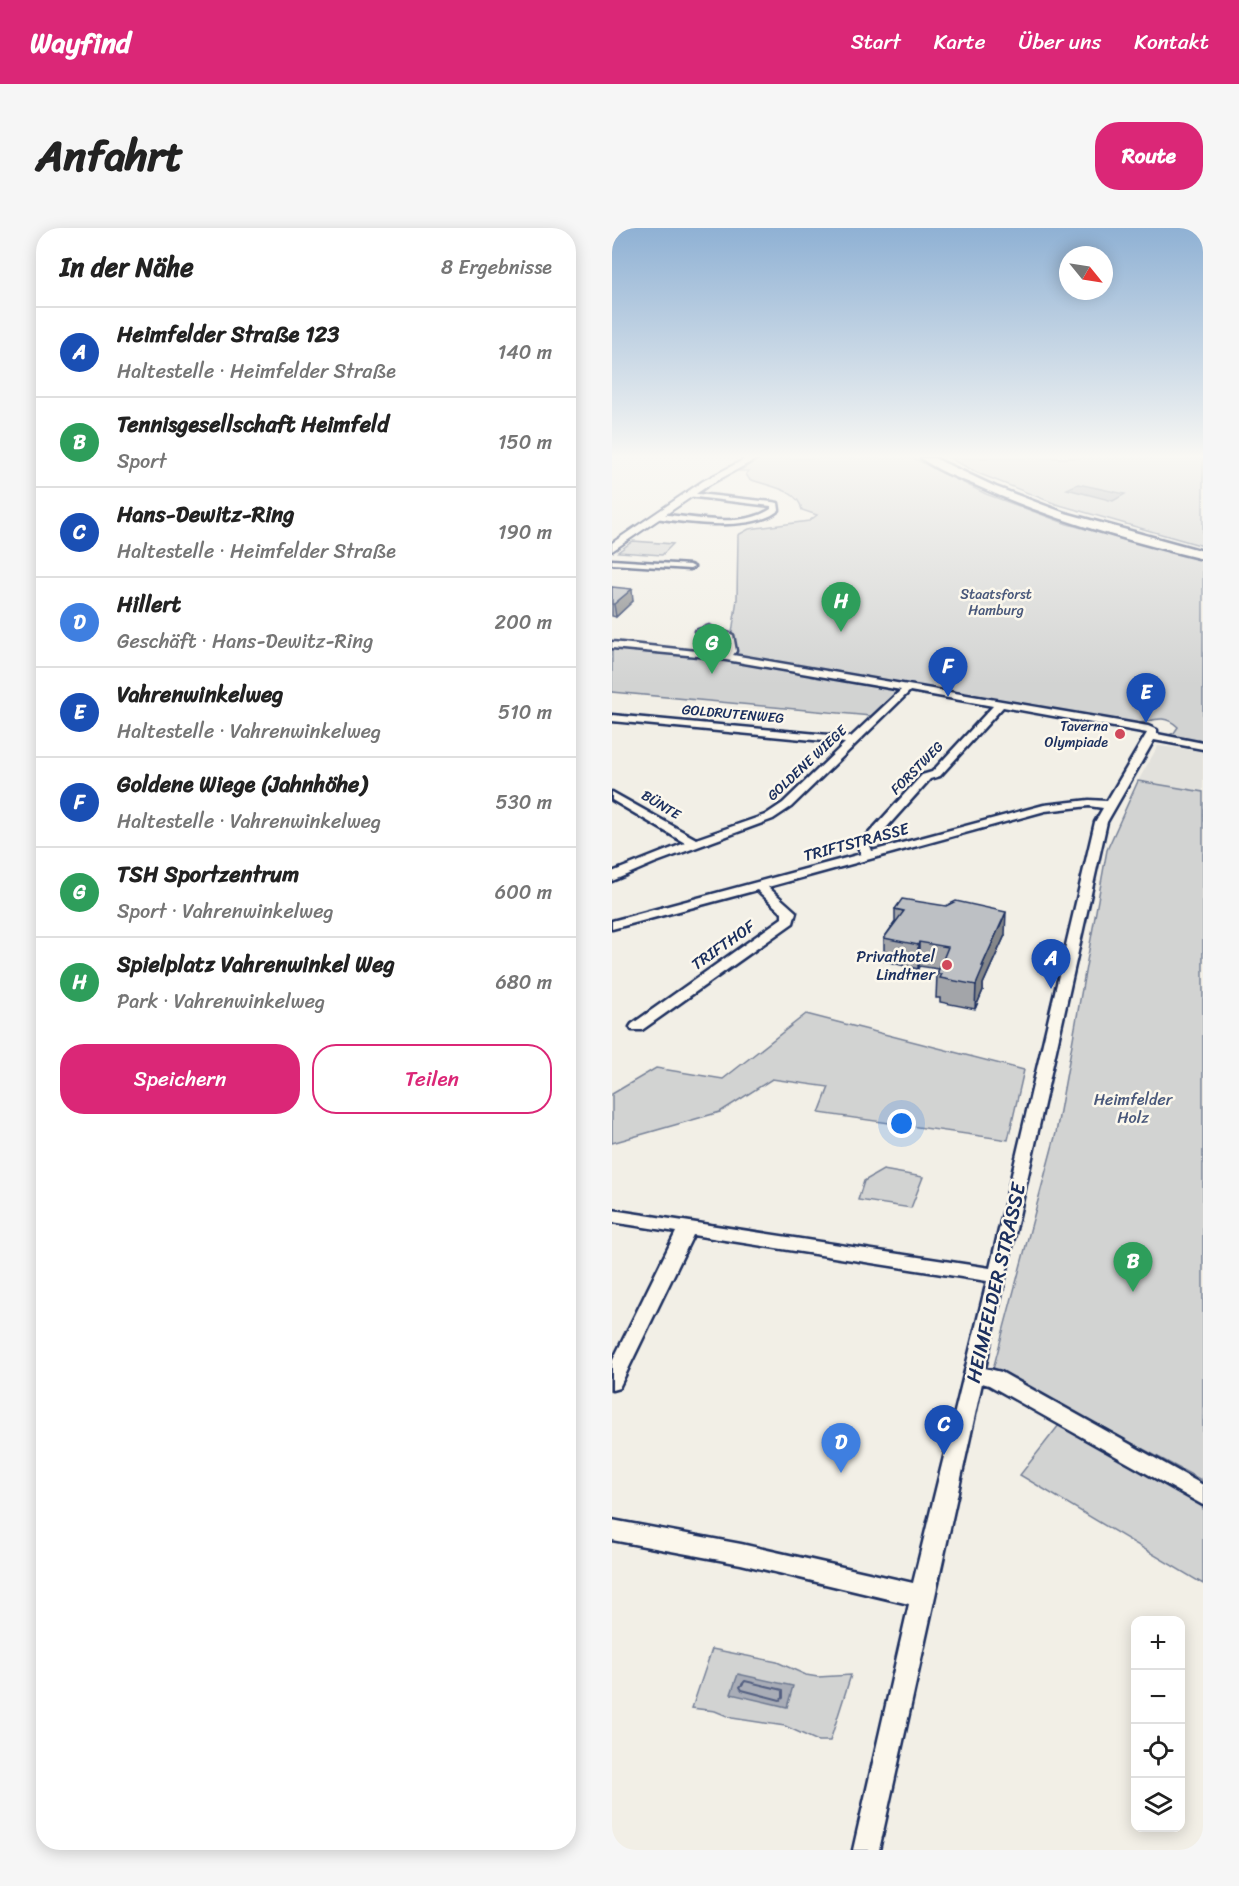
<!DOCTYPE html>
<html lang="de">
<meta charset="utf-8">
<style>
:root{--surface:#fff;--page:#f6f6f6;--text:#222;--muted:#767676;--line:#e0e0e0;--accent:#db2777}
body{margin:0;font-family:Sriracha,sans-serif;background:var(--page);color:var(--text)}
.controls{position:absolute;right:18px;bottom:18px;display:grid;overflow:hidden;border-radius:12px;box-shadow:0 3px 15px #0003}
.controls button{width:54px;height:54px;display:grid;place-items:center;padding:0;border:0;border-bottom:2px solid var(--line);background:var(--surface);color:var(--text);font:30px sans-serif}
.compass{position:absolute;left:447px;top:18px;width:54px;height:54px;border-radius:50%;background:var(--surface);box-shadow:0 3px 15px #0003;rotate:120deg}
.you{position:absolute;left:290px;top:896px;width:21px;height:21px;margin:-15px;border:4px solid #fff;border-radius:50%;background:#1a73e8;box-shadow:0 0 0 9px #1a73e833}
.badge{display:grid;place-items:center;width:39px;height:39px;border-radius:50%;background:var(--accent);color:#fff;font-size:20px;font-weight:700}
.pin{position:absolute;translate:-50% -50px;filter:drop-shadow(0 2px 3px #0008)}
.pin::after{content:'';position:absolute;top:32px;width:21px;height:18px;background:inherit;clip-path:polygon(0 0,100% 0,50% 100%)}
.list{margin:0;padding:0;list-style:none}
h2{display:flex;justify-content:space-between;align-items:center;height:78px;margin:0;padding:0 24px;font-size:26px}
h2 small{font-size:20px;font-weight:400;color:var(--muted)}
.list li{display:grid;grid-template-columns:39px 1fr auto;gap:18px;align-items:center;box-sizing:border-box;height:90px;padding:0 24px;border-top:2px solid var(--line)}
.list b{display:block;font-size:22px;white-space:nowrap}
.list p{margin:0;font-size:20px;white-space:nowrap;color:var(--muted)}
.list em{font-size:20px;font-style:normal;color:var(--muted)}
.actions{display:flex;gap:12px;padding:18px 24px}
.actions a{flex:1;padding:14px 0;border:2px solid var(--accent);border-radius:24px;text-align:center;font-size:21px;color:var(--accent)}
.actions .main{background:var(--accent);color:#fff}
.icon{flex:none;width:33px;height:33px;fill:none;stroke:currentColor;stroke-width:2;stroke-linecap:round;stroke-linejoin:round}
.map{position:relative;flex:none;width:591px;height:1622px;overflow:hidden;border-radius:24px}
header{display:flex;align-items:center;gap:36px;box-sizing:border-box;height:84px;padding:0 30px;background:var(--accent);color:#fff}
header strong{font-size:28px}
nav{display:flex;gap:33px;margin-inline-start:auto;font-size:21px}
.intro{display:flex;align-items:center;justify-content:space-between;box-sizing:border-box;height:144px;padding:0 36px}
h1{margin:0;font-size:42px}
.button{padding:15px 27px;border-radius:24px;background:var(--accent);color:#fff;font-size:21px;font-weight:700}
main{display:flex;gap:36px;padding:0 36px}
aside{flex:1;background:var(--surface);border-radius:24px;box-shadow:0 3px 15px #0003}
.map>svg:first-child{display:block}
</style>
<header>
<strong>Wayfind</strong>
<nav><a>Start</a><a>Karte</a><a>Über uns</a><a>Kontakt</a></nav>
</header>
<div class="intro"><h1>Anfahrt</h1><a class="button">Route</a></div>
<main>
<aside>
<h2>In der Nähe<small>8 Ergebnisse</small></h2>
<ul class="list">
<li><span class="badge" style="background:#1a4fb4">A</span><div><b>Heimfelder Straße 123</b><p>Haltestelle · Heimfelder Straße</p></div><em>140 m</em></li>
<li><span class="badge" style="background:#2e9e5b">B</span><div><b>Tennisgesellschaft Heimfeld</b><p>Sport</p></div><em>150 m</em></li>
<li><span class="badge" style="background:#1a4fb4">C</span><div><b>Hans-Dewitz-Ring</b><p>Haltestelle · Heimfelder Straße</p></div><em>190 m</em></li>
<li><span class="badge" style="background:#3f7fe0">D</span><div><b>Hillert</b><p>Geschäft · Hans-Dewitz-Ring</p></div><em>200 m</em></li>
<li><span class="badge" style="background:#1a4fb4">E</span><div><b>Vahrenwinkelweg</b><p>Haltestelle · Vahrenwinkelweg</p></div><em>510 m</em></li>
<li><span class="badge" style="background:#1a4fb4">F</span><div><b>Goldene Wiege (Jahnhöhe)</b><p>Haltestelle · Vahrenwinkelweg</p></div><em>530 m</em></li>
<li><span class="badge" style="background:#2e9e5b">G</span><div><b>TSH Sportzentrum</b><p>Sport · Vahrenwinkelweg</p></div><em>600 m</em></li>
<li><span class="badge" style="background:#2e9e5b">H</span><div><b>Spielplatz Vahrenwinkel Weg</b><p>Park · Vahrenwinkelweg</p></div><em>680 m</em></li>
</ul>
<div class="actions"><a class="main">Speichern</a><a>Teilen</a></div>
</aside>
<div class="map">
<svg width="591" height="1622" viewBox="0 0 591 1622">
<rect width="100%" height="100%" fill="#f2efe6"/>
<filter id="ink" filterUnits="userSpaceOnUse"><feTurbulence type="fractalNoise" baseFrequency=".0167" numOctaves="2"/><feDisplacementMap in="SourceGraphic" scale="12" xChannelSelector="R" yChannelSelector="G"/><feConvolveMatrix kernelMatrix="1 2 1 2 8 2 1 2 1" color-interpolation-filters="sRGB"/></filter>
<g filter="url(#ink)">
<path fill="#e2e1dc" d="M546,518L591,523V564L526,553Z"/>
<g fill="#d2d3d2" stroke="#768198" stroke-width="1.5">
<path d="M149,230H301L374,266L455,296L591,332V516L554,508L562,505L566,499C549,483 538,496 519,496L126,428L120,405L125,371L126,307L137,301L197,293L205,287L190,282C186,260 154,258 137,251L134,246L137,243H127Z"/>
<path d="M337,230H591V318L444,276L368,246Z"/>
<path d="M21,313L61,316L50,327L6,324Z"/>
<path d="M0,419L95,428L278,460L284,464L259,488L0,464Z"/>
<path d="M526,553L591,564V1253L381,1141L444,905L495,622Z"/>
<path d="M194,786L412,842L396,912L207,885L217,859L160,851L108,884L0,915V866L44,840L111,851Z"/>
<path d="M271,942L311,949L299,980L246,972L252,953Z"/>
<path d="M447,1197L591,1278V1356L408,1247Z"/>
<path d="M100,1421L165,1434L194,1447L206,1449L239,1447L218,1513H206L173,1498L120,1490L103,1483L80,1480Z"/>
</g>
<g fill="#a9adb7" stroke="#707b93" stroke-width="1.5">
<path d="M466,256L513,266L501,273L455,261Z"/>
<path d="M126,1446L181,1458L175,1479L119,1466Z"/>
</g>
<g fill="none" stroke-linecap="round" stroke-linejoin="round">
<path stroke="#546182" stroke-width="2" d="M133,1453L171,1462V1470L168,1472L130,1462L128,1459Z"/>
<g stroke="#1b2f5e" stroke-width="5">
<g id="minor">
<path d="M77,265L160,274L166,275L167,282C141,304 76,295 44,290L47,286C82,289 128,301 159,281V278L75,268Z"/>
<path d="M0,332L78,337L82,339L78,341L0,336Z"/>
<path d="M97,398L121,407L124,423L121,427L536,498L545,502V506L591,515V521L542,512L495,594L373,1140L389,1144L591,1257V1277L377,1157L370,1155L267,1622H241L297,1376L129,1336L0,1312V1292L129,1316L301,1355L375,1053L81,1007L7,1160L0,1162V1134L64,1004L0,994V982L378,1040L483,594L491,580L477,578L433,583L156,659L184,684L181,695L30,802H20L18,799L20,796L170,690V685L145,662L0,701V693L249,626L246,618L248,615L310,547L320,544L381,478L298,463L179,579L161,591L42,635L0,653V644L73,615L0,572V564L84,611L153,587L171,575L233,515L0,493V487L239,509L289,462L97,429L0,420V414L112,426L114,423V410L83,403ZM391,479L535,505L495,573L477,572L432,577L260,623L258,618L318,551L328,548Z"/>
</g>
</g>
<g stroke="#1b2f5e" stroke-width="4">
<path id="major" d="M135,230H146L97,257L0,323V315L91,253Z"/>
</g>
<g stroke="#1b2f5e" stroke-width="5">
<path id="highway" d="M309,230H322L384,259L453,285L591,323V331C513,312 436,290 363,257C346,250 324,242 309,230Z"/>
</g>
<use href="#minor" fill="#fbf7ec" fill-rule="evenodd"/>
<use href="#major" fill="#fbf7ec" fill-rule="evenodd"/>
<use href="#highway" fill="#fbf7ec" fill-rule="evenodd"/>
</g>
<g fill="#a3a5a9" stroke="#1b2f5e" stroke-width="1.5">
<path d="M0,359L21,373L4,389L0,388Z"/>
<path d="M283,681L393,707L371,756V762L363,781L328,774V770H324L325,746L327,741L307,738L306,741L272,733V710L283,694Z"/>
</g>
<g fill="#848689" stroke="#1b2f5e" stroke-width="1.5">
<path d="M20,361L21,373L4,389L2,376Z"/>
<path d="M394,684L393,707L371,756V762L363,781L364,757L370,738Z"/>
<path d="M307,714V738L306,741V717Z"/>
</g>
<g fill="#bdc0c4" stroke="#1b2f5e" stroke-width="1.5">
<path d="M0,359L20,361L2,376H0Z"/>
<path d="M290,671L334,678L344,673L394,684L370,738H372L364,757L328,750L330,746H325L336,719L307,714L306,717L272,710L292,683L283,681Z"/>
</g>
</g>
<linearGradient id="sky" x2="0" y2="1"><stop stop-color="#8fb1d4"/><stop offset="0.5" stop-color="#f9f8f4"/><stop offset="1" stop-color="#f9f8f4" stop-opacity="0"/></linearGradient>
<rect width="591" height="457" fill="url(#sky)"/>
<g fill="#d1495b" stroke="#fbf7ec" stroke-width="2">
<circle cx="508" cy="506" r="6"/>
<circle cx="335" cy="737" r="6"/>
</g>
<g text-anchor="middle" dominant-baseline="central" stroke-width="5" stroke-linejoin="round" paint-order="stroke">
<g font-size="14" fill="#49587b" stroke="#fbf7ec">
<text x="384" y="366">Staatsforst<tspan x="384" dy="16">Hamburg</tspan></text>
</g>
<g font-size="14" fill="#1b2f5e" stroke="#fbf7ec">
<text transform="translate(121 486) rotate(5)">GOLDRUTENWEG</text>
<text transform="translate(195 535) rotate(-43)">GOLDENE WIEGE</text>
<text transform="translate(305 540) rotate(-45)">FORSTWEG</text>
<text transform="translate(49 577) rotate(31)">BÜNTE</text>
</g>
<g font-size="14" fill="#1b2f5e" stroke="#fbf7ec" text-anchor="end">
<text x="496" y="498">Taverna<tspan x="496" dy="16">Olympiade</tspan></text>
</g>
<g font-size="16" fill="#1b2f5e" stroke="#fbf7ec">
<text transform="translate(244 614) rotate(-15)">TRIFTSTRASSE</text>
<text transform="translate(111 717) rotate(-35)">TRIFTHOF</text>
</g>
<g font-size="16" fill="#1b2f5e" stroke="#fbf7ec" text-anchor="end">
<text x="323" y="728">Privathotel<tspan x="323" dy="18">Lindtner</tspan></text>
</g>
<g font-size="16" fill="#49587b" stroke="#fbf7ec">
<text x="521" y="871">Heimfelder<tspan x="521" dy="18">Holz</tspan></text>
</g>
<g font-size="20" fill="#1b2f5e" stroke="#fbf7ec">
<text transform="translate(384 1055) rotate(-77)">HEIMFELDER STRASSE</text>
</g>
</g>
</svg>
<div class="controls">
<button>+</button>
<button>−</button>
<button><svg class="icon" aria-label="locate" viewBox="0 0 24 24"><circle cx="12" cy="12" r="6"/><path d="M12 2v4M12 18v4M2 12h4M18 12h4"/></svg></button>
<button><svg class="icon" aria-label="layers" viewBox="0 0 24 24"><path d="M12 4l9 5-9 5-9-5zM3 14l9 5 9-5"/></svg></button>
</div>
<svg class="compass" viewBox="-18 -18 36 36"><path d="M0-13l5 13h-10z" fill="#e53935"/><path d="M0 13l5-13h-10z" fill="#767676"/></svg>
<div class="you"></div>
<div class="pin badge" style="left:439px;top:761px;background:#1a4fb4">A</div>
<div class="pin badge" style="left:521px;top:1064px;background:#2e9e5b">B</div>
<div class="pin badge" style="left:332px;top:1227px;background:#1a4fb4">C</div>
<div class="pin badge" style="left:229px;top:1245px;background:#3f7fe0">D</div>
<div class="pin badge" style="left:534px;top:495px;background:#1a4fb4">E</div>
<div class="pin badge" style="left:336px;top:469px;background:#1a4fb4">F</div>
<div class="pin badge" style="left:100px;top:446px;background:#2e9e5b">G</div>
<div class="pin badge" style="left:229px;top:404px;background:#2e9e5b">H</div>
</div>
</main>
